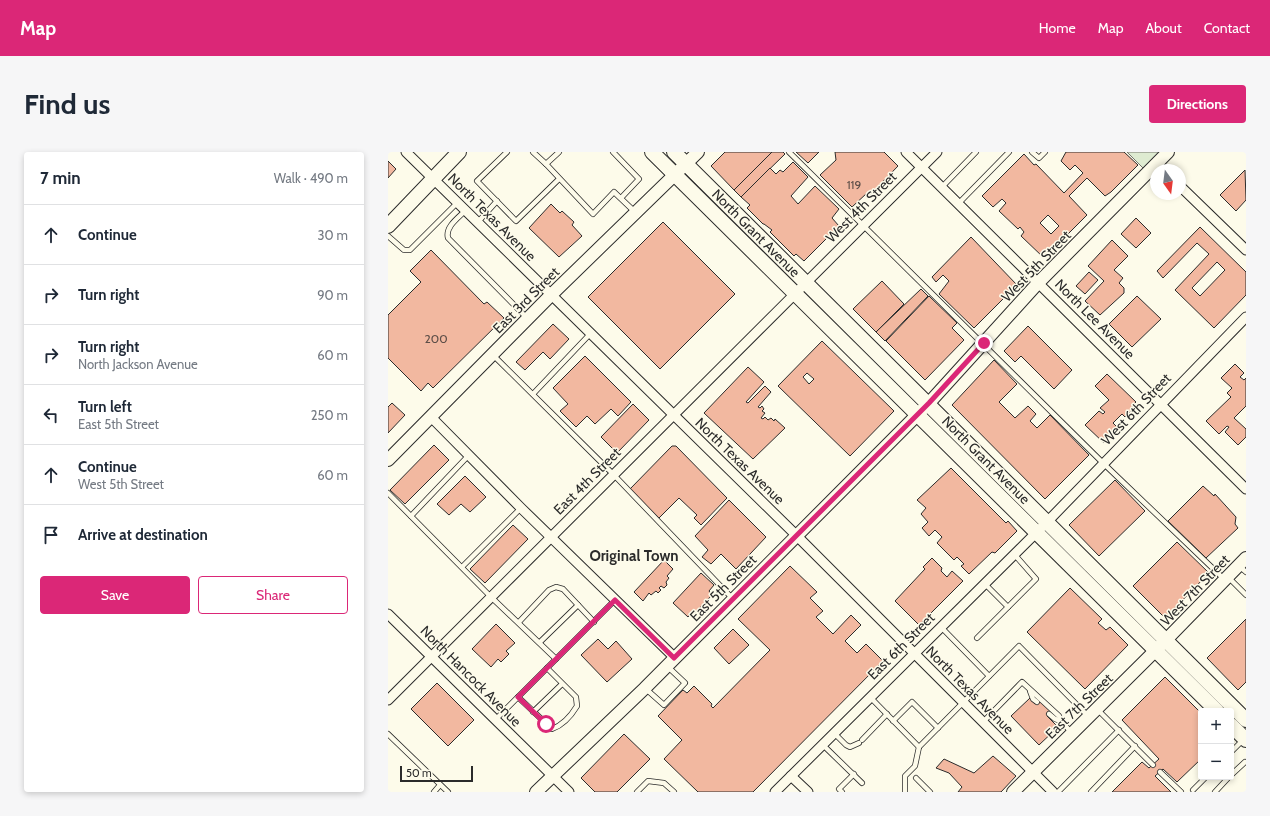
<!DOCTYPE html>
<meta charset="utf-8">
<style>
:root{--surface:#fff;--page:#f6f6f7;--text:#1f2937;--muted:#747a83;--line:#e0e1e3;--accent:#db2777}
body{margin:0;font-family:Cabin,sans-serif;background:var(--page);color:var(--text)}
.controls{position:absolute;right:12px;bottom:12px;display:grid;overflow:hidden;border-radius:4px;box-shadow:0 2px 6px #0003}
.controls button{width:36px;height:36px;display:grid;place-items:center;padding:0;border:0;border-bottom:1px solid var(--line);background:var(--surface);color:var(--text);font:20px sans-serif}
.compass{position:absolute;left:762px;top:12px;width:36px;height:36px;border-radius:50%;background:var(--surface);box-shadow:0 2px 6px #0003;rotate:166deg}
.scale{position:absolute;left:12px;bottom:10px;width:73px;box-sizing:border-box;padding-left:4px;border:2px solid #2b2b2b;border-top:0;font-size:11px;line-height:14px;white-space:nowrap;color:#2b2b2b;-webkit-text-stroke:3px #fdfbea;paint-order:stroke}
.stop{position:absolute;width:12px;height:12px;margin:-9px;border:3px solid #db2777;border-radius:50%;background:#fff}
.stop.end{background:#db2777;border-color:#fff;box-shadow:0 1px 4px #0008}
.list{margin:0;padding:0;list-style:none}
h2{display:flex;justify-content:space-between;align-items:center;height:52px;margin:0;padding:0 16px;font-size:17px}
h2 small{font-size:13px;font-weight:400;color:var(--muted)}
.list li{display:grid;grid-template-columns:26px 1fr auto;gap:12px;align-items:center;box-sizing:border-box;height:60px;padding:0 16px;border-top:1px solid var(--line)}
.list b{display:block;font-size:15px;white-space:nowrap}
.list p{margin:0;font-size:13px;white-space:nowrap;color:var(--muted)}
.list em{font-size:13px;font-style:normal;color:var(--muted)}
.actions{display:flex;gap:8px;padding:12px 16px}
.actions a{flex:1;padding:9px 0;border:1px solid var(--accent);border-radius:4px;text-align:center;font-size:14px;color:var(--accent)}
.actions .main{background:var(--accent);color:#fff}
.icon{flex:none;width:22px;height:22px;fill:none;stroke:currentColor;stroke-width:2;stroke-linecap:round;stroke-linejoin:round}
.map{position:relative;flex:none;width:858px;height:640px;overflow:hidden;border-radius:4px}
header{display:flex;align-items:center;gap:24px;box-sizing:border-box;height:56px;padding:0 20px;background:var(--accent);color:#fff}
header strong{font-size:19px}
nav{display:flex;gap:22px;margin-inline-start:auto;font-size:14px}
.intro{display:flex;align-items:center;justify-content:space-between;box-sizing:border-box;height:96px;padding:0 24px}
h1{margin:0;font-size:28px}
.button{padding:10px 18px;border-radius:4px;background:var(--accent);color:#fff;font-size:14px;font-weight:700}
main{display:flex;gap:24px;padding:0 24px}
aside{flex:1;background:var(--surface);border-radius:4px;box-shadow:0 2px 6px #0003}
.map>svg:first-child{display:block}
</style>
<header>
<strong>Map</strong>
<nav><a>Home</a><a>Map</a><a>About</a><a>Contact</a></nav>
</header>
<div class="intro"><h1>Find us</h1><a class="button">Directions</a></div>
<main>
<aside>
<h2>7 min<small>Walk · 490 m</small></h2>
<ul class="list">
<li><svg class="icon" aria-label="ahead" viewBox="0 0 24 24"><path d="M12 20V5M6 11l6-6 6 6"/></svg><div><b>Continue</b></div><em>30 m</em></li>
<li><svg class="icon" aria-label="right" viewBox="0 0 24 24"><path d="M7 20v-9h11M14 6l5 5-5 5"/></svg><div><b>Turn right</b></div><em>90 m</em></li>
<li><svg class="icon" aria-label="right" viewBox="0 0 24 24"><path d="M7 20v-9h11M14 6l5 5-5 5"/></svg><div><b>Turn right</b><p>North Jackson Avenue</p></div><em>60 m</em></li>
<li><svg class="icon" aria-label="left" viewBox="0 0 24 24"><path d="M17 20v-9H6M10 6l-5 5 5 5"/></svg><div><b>Turn left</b><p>East 5th Street</p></div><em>250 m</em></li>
<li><svg class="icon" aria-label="ahead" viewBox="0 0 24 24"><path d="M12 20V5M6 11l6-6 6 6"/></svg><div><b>Continue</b><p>West 5th Street</p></div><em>60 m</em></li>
<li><svg class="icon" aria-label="arrive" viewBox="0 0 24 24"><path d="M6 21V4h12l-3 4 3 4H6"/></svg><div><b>Arrive at destination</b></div></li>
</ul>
<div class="actions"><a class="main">Save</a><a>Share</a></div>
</aside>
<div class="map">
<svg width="858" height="640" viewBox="0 0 858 640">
<rect width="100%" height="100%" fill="#fdfbea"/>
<path fill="#deebd1" stroke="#74746e" d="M739,0H774L756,17Z"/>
<g fill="#f2b8a0" stroke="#2b2b2b" fill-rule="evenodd">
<path d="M337,0H384L346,38L323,14Z"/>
<path d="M384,0H395L397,2L353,45L346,38Z"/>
<path d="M408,0H431L420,11Z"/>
<path d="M447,0H496L510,14L482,43L479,41L464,55L432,23L448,8Z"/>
<path d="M678,0H736L750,13L723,40L717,44L699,26L681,44L699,63L656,106L633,84L636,80L632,75L630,77L611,59L618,51L614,47L605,55L594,44L636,2L646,13L648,12L676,41L695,21L687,13L682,18L673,9ZM660,63L671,74L663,82L652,71Z"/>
<path d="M0,9L8,17L0,26Z"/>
<path d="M405,10L420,25L403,44L410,52L427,34L451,57L444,66L451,74L416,109L408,102L406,104L382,80L384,78L376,72H375L359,56L362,53L353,45L382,16L388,22L392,18L395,20Z"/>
<path d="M857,18L858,48L848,59L832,43Z"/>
<path d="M163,52L172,61L174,59L186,70L184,73L194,84L171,105L141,76Z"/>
<path d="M748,66L763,81L748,96L733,82Z"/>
<path d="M275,70L347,142L272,217L200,145Z"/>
<path d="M812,75L858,120V143L826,176L787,138L821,102L809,91L775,126L769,119ZM829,110L837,118L812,144L804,136Z"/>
<path d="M583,85L629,133L586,176L551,142L561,129L555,123L548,130L544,125Z"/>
<path d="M724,88L740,104L726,118L735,126L731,131L736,136V141L712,163L697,149L716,129L700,114Z"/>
<path d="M43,98L96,152L99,150L116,166L45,236L40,231L33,239L0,206V163L33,130L22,119Z"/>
<path d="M701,120L710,128L697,142L688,134Z"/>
<path d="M494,129L516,152L488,180L465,157Z"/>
<path d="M533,137L540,144L497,189L488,180Z"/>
<path d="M541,144L569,171L564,176L576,188L537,228L498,189Z"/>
<path d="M749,144L773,167L744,195L721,172Z"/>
<path d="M165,172L181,187L162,207L155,200L137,218L128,210Z"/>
<path d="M640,174L684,218L666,237L633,204L627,210L616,199Z"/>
<path d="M434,189L506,259L462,304L390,234ZM419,221L426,227L421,232L415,225Z"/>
<path d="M197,204L243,250L230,264L223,257L207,272L199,264L188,275L172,259L180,252L165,236Z"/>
<path d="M606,208L629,232L611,250L627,266L640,254L648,262L642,269L649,276L662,263L701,303L657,347L564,253Z"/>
<path d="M847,212L856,221L852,225L856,228L858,226V254L846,266L858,277V285L850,293L837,280L841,275L839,274L831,282L818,269L843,245L839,241L844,236L833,226Z"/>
<path d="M360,215L376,230L358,250L360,251L377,234L383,240L370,255L372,256L374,254L376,257L374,259L377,261L373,266L375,267L377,265L380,268L383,266L386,269L387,267L397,276L365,307L316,261Z"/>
<path d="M719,222L748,250L744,254L746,256L737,265L734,262L725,271L730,276L716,291L697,273L711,259L715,262L717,260L712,256L721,248L707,234Z"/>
<path d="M4,251L17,263L0,281V255Z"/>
<path d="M245,252L261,268L229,301L213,285Z"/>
<path d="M46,293L61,308L17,352L2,338Z"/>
<path d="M284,294H288L339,346L313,373L306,366L309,363L291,346L271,366L242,337Z"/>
<path d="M563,316L618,371L620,369L629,379L607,401L604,400L581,422L573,414L576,412L569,405L566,408L549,391L554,385L547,378L541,384L534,376L540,370L533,362L538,356L529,348Z"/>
<path d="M77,324L98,345L82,360L73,352L61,363L49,352Z"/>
<path d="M727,328L757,359L711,404L681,373Z"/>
<path d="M815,334L826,344L827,342L848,365L847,372L850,376L818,406L780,369Z"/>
<path d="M341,348L378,385L348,417L333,402L323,412L314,405L320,398L307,384Z"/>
<path d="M125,373L140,387L97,431L82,417Z"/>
<path d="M789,390L821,421L777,466L745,434Z"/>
<path d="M544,406L554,416L553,419L559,425L564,419L575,429L531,473L507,449L537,417L535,415Z"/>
<path d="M276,408L285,417L279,424L281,426L278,430L279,433L276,436L273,434L271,436L273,438L270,441L268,439L263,443L261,441L255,449L246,440Z"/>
<path d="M402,414L429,440L422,446L435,459L428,465L445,482L463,463L473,473L457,489L469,501L478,492L495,509L365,640H310L276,607L294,588L270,564L295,538L299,541L306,534L324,552L323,554L325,556L382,498L350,467Z"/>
<path d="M313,421L326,433L321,439L324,443L306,462L304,460L300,465L285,451Z"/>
<path d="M682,436L714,467L710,471L718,478L722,475L740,493L697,537L639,480Z"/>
<path d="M858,467V530L850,538L819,506Z"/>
<path d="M108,472L127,491L118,499L121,502L113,510L110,507L103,515L84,497Z"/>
<path d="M345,477L361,493L341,512L326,496Z"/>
<path d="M210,487L220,497L228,489L244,507L219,530L193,503Z"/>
<path d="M777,525L813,561V607L789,630L775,617L767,624L783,640H724L754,610L761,616L771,607L734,568Z"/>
<path d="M49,531L86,568L60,594L23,557Z"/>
<path d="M642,546L647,552L651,548L663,560L659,564L670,575L651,593L623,564Z"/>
<path d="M236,582L262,607L229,640H207L193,626Z"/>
<path d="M605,604L628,624L613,640H570L574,635L561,621L548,616L556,607L586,621Z"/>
</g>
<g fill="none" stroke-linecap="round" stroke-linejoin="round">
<g stroke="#2b2b2b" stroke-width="6">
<g id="lane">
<path d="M119,0L89,29L128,69L171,27"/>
<path d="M145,0L158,12"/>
<path d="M171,0L158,12L205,62L226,40L247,60"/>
<path d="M225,0L251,27L233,46"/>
<path d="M401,0L715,311L837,428"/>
<path d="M644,0L651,6L657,0"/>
<path d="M554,35L588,0"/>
<path d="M570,52L621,0"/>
<path d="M77,59C70,66 57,75 60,86L139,166"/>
<path d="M89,71L109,49"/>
<path d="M0,84L16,98H22L69,51"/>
<path d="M105,203L225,322L345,447"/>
<path d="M145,242L202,182"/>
<path d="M0,341L102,444L168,507"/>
<path d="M23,364L81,303"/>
<path d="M851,414L858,420"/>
<path d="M74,415L133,356"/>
<path d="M840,425L858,443"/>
<path d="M596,431L620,455"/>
<path d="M131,470L161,438L168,435L175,437L206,470"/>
<path d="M552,474L601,524"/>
<path d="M589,486L648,427L626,402"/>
<path d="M152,490L190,453"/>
<path d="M258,537L276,553L297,531L279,514"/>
<path d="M642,539L645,547L649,550"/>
<path d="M130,545L164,577C175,573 183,564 189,554L188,545L159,516"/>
<path d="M482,545L531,595"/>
<path d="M709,557L765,613"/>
<path d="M145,560L174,532"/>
<path d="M661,562L667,567L673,569"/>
<path d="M107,568L227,448"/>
<path d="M505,569L524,550L550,576"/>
<path d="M595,570L634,530L671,564L673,569L684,581"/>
<path d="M446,581L458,593L462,595L471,591"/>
<path d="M0,582L60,640"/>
<path d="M474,588L499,562"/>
<path d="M435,593L474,631"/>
<path d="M843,600L855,588"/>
<path d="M772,620L793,640"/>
<path d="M843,623L857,610"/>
<path d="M528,626L542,640"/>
<path d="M805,638L818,625"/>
<path d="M46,640L52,633"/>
<path d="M249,640L260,629L276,631L286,640"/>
<path d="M454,640L451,637L466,622"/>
<path d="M517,640V624L527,614L531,595L631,494L700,564"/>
<path d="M670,640L731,578"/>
<path d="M703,640L747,594"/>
<path d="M827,640L841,625"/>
</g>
</g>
<g stroke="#2b2b2b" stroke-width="11">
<g id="street">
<path d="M18,0L408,383L665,640"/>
<path d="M518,0L858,337"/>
<path d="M792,34L858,98"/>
<path d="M43,265L133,356L287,506"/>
<path d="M0,462L181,640"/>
<path d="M0,548L549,0"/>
<path d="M403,624L420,640"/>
<path d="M387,640L660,369L858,165"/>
</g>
</g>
<g stroke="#2b2b2b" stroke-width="14">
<g id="secondary">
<path d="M0,308L163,143L310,0"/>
<path d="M148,640L257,536L541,251L650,131L780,0"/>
<path d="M625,640L777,489L858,406"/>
</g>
</g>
<g stroke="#2b2b2b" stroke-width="16">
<g id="primary">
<path d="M264,0L829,559"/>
<path d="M286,0L858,568"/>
<path d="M0,74L71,0"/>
<path d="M843,573L858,588"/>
</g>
</g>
<use href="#lane" stroke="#fdfbea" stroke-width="4.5"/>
<use href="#street" stroke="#fdfbea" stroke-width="9"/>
<use href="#secondary" stroke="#fdfbea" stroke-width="12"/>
<use href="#primary" stroke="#fdfbea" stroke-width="14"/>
</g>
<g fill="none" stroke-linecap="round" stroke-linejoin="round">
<path stroke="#db2777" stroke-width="5" d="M158,572L130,545L227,448L286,506L541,251L596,191"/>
</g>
<g text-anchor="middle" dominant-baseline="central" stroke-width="3" stroke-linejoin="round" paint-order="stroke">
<g font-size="12" fill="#5d4e48">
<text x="466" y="32">119</text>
<text x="48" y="186">200</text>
</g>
<g font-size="14" fill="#2b2b2b" stroke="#fdfbea">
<text transform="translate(473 55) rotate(-45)">West 4th Street</text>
<text transform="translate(104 65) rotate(45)">North Texas Avenue</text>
<text transform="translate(368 81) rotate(45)">North Grant Avenue</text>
<text transform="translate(648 114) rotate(-46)">West 5th Street</text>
<text transform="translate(138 148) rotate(-45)">East 3rd Street</text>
<text transform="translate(707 167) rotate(45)">North Lee Avenue</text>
<text transform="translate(748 257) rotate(-46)">West 6th Street</text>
<text transform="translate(598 308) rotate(45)">North Grant Avenue</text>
<text transform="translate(352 309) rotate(44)">North Texas Avenue</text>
<text transform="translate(199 329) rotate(-45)">East 4th Street</text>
<text transform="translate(335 436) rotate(-45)">East 5th Street</text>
<text transform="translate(807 438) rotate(-46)">West 7th Street</text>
<text transform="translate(513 494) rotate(-45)">East 6th Street</text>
<text transform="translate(83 524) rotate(45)">North Hancock Avenue</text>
<text transform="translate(582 538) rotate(45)">North Texas Avenue</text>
<text transform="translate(691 554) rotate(-44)">East 7th Street</text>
</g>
<g font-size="15" font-weight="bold" fill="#2b2b2b" stroke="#fdfbea">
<text x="246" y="404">Original Town</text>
</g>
</g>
</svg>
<div class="controls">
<button>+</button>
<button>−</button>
</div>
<svg class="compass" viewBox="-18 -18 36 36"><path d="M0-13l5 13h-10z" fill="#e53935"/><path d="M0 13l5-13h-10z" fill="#747a83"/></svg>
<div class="scale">50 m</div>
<div class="stop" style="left:158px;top:572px"></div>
<div class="stop end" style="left:596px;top:191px"></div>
</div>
</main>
